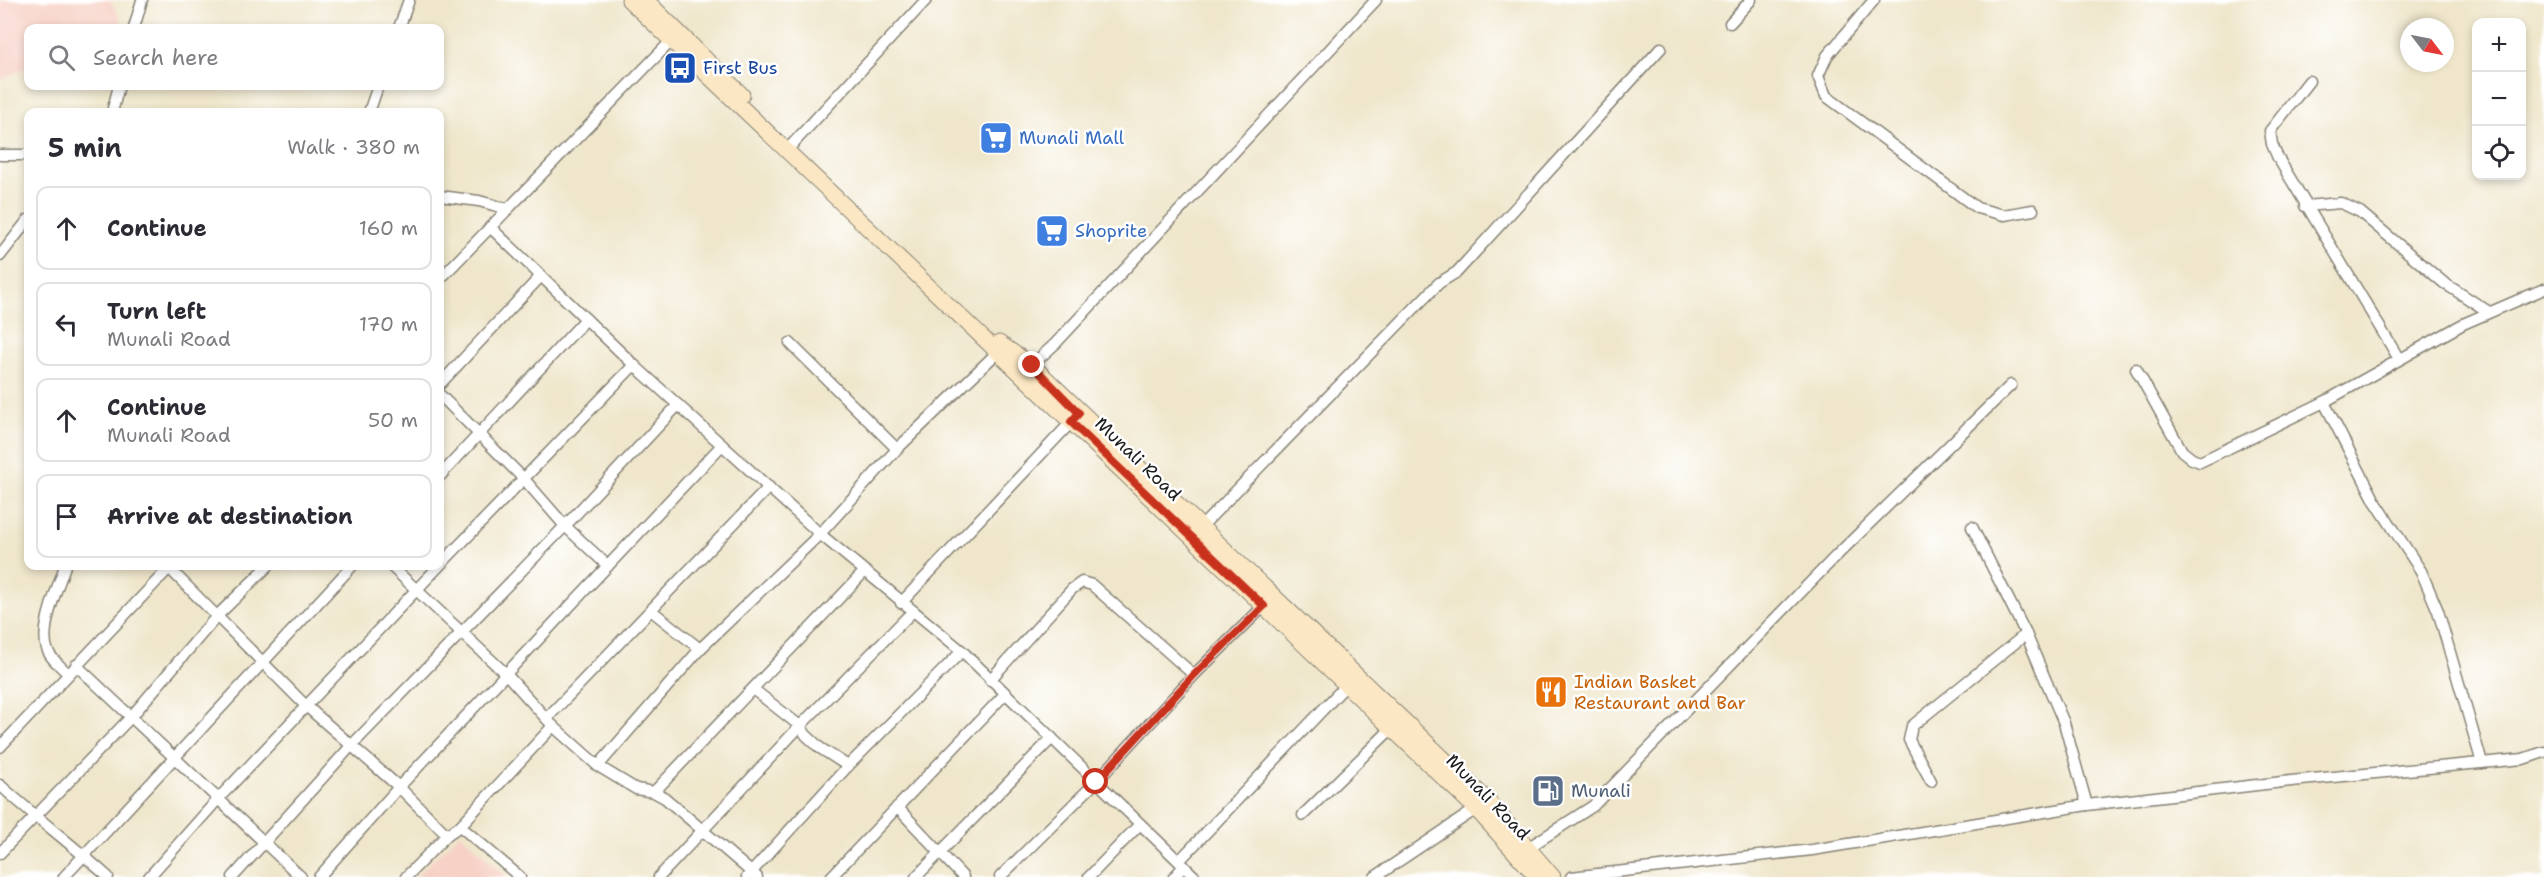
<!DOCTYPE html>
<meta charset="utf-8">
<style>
:root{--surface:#fff;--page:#f2f2f3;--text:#2b2b33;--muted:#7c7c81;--line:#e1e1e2}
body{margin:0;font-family:"Shantell Sans",sans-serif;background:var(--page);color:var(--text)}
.controls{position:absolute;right:18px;top:18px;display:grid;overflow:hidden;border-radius:12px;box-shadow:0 3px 9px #0003}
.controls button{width:54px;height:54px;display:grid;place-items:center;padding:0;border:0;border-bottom:2px solid var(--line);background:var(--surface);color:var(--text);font:30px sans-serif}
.compass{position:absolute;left:2400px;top:18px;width:54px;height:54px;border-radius:50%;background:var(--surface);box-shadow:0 3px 9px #0003;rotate:122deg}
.stop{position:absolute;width:18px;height:18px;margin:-14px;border:4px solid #c8321e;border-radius:50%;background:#fff}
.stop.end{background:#c8321e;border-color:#fff;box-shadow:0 2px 6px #0008}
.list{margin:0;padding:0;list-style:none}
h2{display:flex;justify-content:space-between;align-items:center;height:78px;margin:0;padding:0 24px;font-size:26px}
h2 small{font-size:20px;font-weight:400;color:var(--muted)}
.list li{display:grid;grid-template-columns:39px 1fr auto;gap:18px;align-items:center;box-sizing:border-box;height:84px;margin:0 12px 12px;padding:0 12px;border:2px solid var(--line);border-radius:12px}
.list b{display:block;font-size:22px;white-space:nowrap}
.list p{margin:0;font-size:20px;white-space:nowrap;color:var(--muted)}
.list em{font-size:20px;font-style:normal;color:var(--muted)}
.icon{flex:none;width:33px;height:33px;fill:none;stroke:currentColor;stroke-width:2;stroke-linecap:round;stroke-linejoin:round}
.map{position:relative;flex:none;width:2544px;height:877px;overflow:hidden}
.search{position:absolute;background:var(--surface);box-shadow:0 3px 9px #0003;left:24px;top:24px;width:420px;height:66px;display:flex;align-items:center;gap:15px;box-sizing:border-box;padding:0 21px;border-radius:12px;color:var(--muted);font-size:22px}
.panel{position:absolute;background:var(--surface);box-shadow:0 3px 9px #0003;left:24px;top:108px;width:420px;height:462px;border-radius:12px}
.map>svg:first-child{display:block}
</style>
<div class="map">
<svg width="2544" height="877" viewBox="0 0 2544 877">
<rect width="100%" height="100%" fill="#fff"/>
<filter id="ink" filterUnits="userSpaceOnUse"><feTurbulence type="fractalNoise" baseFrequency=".0167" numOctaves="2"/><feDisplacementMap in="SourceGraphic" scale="12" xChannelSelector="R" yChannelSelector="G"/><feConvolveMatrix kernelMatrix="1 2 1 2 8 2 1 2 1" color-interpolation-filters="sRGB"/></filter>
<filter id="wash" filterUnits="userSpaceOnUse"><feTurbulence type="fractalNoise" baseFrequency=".008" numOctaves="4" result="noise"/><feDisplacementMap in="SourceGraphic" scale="24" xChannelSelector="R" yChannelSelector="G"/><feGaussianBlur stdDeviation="1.35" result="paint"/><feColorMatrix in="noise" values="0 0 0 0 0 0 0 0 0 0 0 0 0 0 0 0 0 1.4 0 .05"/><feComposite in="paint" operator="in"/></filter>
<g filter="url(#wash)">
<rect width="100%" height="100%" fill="#efe6cb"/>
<g fill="#f7d1c6">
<path d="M0,0H110L122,22L108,28H28V67L0,80Z"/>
<path d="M460,833L507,877H416Z"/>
</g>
</g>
<g filter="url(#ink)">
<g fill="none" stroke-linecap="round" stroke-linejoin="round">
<g stroke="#868174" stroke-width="13">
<g id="minor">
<path d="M1874,0L1827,56L1818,76L1826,96L1977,208L2004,215L2033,210"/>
<path d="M1730,23L1751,0"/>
<path d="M134,28L142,0"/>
<path d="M399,28L409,0"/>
<path d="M2309,81L2270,131L2272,144L2278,158L2399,359"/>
<path d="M112,112L119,86"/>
<path d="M369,112L378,86"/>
<path d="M787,150L926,0"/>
<path d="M0,155H28"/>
<path d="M440,196L479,201L508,209"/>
<path d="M2305,206L2341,203L2360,212L2444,283L2489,312"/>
<path d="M490,227L634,365L820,534L962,651L1195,877"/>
<path d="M0,256L28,220"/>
<path d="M440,279L676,36"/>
<path d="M790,343L897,449"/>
<path d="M1032,365L1055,344L1376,0"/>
<path d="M2136,369L2182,451L2192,459L2200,462L2324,402"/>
<path d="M440,384L541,276"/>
<path d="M440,395L524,479L565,526L608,566"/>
<path d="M440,476L586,319"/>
<path d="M1972,527L2026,634"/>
<path d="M1198,530L1439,283L1457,272L1661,48"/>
<path d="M440,565L634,365"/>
<path d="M65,566C58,587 37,633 49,653C53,661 62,667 68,674"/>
<path d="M391,566L507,675L553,726L598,766L636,789L654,792L665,798L757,877"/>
<path d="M169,568L305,705L399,787L447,835"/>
<path d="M901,603L1076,417"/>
<path d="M652,611L700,649"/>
<path d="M76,665L301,877"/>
<path d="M990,680L1072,589L1082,582L1092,585L1194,675"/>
<path d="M753,689L800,726L806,735L820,748L848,766"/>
<path d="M547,718L769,487"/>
<path d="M0,747L171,566"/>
<path d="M2482,763L2438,611L2421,571L2375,501L2324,402L2463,324L2544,289"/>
<path d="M598,766L700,649L820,534L897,449L1002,348"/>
<path d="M1931,781L1909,740L1912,726L2026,634L2064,723L2087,805"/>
<path d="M0,785C35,817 73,845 108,877"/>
<path d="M654,792L864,572"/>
<path d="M897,807L963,877"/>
<path d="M1303,815L1392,728"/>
<path d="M460,826L520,877"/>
<path d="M1523,851L1593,806L1835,557L2011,385"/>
<path d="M0,853L131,717L217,616L268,566"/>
<path d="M1179,861L1350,681"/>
<path d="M64,877L352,566"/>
<path d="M149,877L219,798L439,566"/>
<path d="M233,877L351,746L565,526L678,405"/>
<path d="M319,877L399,787L722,445"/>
<path d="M406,877L447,835L460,826L553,726"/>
<path d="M659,877L800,726L913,611"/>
<path d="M747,877L848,766L962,651"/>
<path d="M831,877L1005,694"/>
<path d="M916,877L1052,738"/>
<path d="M1000,877L1096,782L1194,675L1267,603"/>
<path d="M1089,877L1140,824"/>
<path d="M1174,877L1184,866"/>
<path d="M1375,877L1482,805"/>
<path d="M1571,877L1812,850L2087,805L2291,781L2523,759L2544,752"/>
</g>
</g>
<g stroke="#868174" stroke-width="17">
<g id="secondary">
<path d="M629,0L1476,809L1537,877"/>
<path d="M646,0L742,95"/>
<path d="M999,343L1032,365L1487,800L1553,877"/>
</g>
</g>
<use href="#minor" stroke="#fff" stroke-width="10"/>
<use href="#secondary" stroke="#fbe7c3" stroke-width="15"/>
</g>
</g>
<g fill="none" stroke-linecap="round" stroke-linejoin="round" filter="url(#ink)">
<path stroke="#c8321e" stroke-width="8" d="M1032,365L1079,413L1071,422L1264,606L1194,675L1096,782"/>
</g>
<defs>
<g id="bus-square" transform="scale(1.725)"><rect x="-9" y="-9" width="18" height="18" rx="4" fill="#1a4fb4" stroke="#fff"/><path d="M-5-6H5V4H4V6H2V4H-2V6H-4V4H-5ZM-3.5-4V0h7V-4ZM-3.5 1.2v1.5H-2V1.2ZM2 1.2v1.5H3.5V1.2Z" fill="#fff"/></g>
<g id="supermarket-square" transform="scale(1.725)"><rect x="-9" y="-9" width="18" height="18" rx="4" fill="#3f7fe0" stroke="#fff"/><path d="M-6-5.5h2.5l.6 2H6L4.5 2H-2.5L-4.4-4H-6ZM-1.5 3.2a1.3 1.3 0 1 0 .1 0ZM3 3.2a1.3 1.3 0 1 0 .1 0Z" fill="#fff"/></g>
<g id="restaurant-square" transform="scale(1.725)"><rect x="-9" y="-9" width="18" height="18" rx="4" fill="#e8710a" stroke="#fff"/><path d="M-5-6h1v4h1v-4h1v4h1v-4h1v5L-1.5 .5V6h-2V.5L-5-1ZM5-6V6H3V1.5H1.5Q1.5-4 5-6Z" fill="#fff"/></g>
<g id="fuel-square" transform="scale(1.725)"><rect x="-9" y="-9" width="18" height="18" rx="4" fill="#5c6f8a" stroke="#fff"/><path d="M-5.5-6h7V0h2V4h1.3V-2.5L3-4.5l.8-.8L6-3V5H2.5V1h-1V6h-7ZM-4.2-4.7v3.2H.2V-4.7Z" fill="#fff"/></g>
</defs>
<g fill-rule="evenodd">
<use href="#bus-square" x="680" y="68"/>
<use href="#supermarket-square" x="996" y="138"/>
<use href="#supermarket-square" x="1052" y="231"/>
<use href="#restaurant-square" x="1551" y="692"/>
<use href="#fuel-square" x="1548" y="791"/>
</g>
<g text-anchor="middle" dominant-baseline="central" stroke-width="5" stroke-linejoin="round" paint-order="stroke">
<g font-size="18" fill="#164399" stroke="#fff" text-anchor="start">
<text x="703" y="68">First Bus</text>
</g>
<g font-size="18" fill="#366cbe" stroke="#fff" text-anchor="start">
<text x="1019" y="138">Munali Mall</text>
<text x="1075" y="231">Shoprite</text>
</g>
<g font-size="18" fill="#1c1c1c" stroke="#fff">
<text transform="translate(1138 459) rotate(44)">Munali Road</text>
<text transform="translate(1488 797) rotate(46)">Munali Road</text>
</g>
<g font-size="18" fill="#c56008" stroke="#fff" text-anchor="start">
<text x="1574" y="682">Indian Basket<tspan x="1574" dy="21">Restaurant and Bar</tspan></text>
</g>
<g font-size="18" fill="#4e5e75" stroke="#fff" text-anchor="start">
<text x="1571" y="791">Munali</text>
</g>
</g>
</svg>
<div class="controls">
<button>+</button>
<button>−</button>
<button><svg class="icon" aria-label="locate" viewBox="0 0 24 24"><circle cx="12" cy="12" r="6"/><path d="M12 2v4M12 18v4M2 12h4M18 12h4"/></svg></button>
</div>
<svg class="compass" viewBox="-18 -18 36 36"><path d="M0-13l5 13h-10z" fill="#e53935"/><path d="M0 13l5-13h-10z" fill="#7c7c81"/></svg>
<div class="stop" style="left:1096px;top:782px"></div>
<div class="stop end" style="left:1032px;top:365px"></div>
<div class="search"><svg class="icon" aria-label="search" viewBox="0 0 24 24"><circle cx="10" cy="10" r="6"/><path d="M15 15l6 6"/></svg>Search here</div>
<section class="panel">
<h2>5 min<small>Walk · 380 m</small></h2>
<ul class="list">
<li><svg class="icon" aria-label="ahead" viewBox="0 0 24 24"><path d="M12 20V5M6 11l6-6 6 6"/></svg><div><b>Continue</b></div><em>160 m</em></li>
<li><svg class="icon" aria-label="left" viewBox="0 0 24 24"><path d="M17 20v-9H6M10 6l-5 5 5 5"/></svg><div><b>Turn left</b><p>Munali Road</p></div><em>170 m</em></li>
<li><svg class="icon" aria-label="ahead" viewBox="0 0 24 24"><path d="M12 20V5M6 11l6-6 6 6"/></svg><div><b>Continue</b><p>Munali Road</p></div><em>50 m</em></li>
<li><svg class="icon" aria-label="arrive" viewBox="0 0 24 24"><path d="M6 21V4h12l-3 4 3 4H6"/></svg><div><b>Arrive at destination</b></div></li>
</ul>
</section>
</div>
